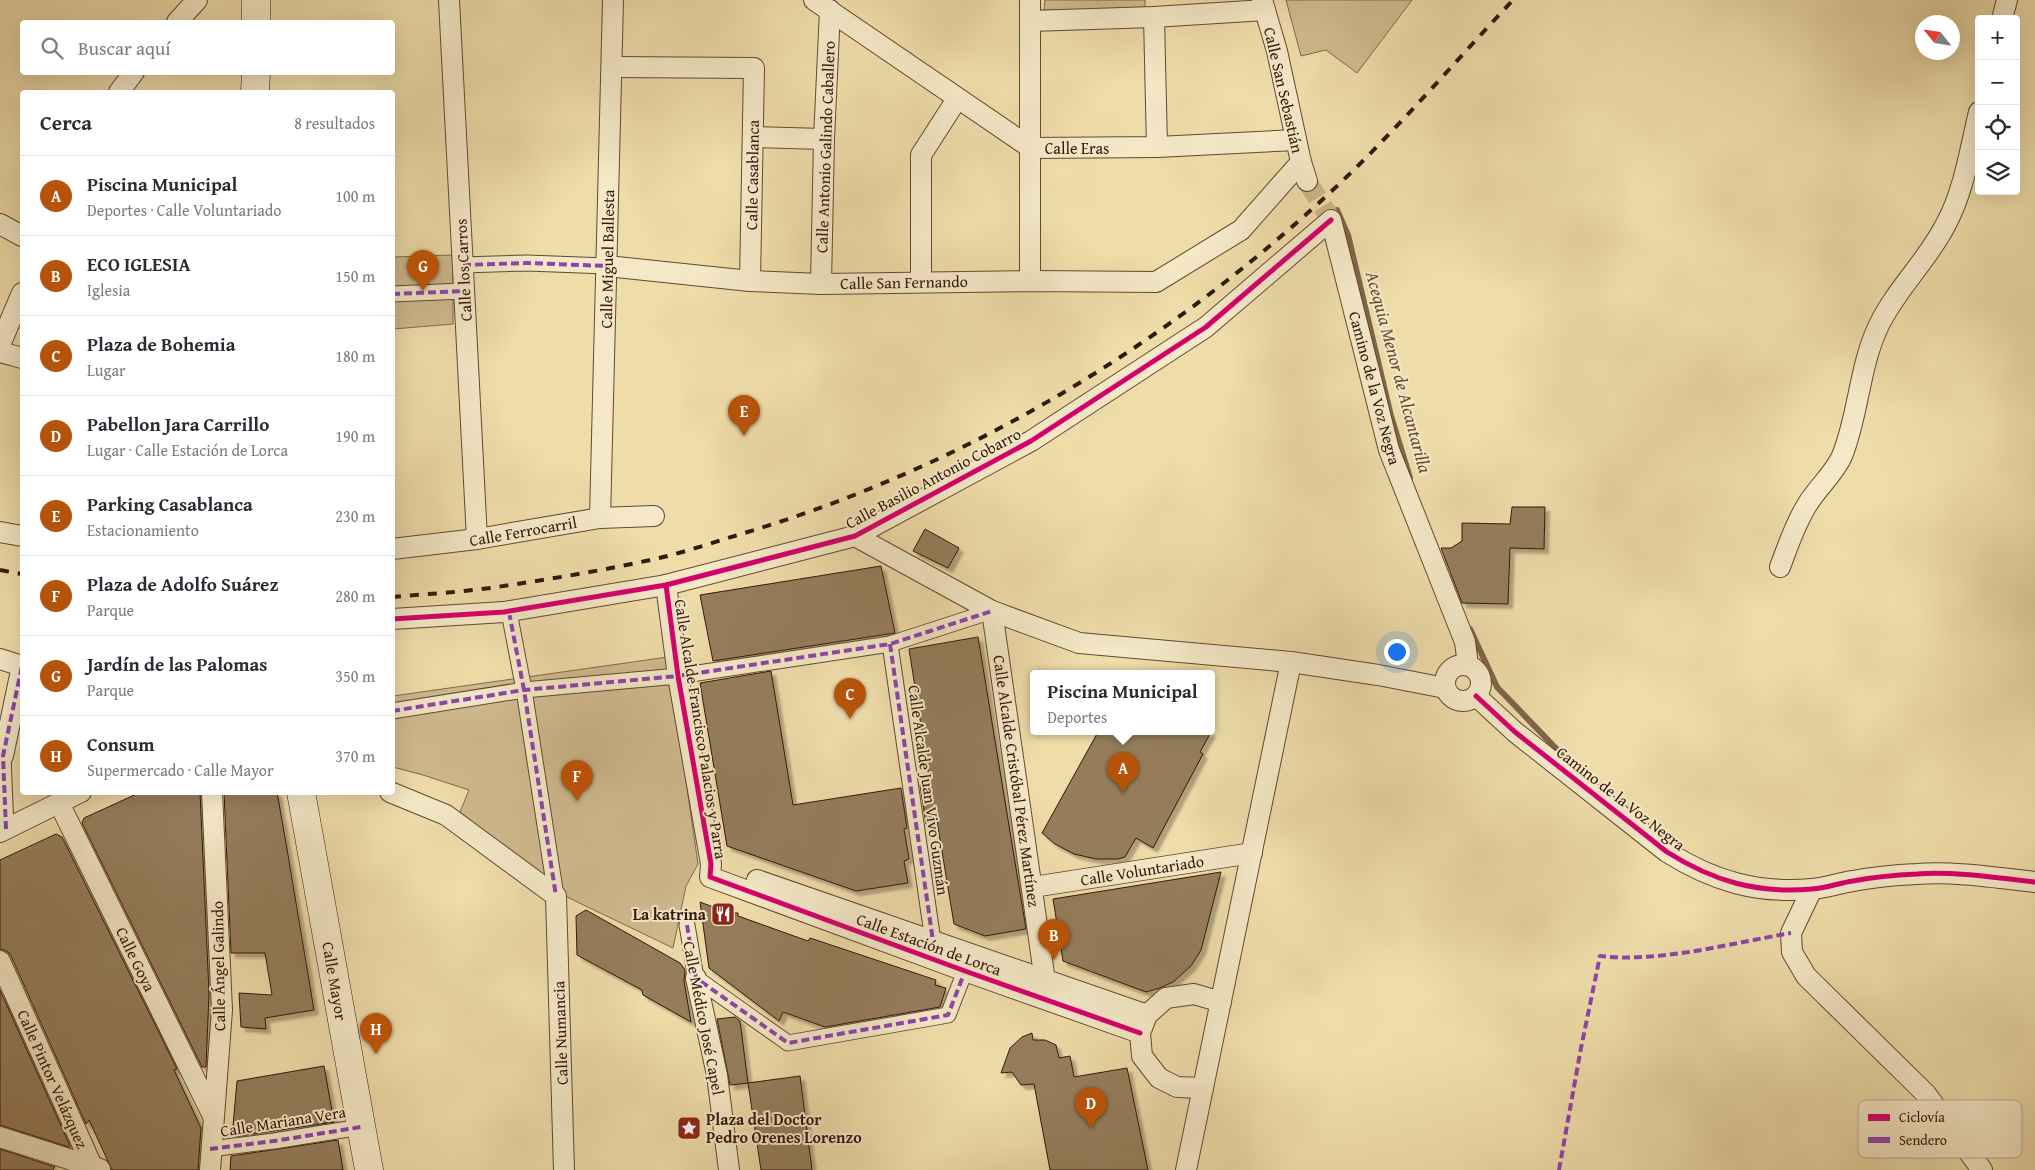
<!DOCTYPE html>
<html lang="es">
<meta charset="utf-8">
<style>
:root{--surface:#fff;--page:#f7f7f7;--text:#2b2b33;--muted:#7c7c81;--line:#e1e1e2;--accent:#b45309}
body{margin:0;font-family:"Gentium Book Plus",serif;background:var(--page);color:var(--text)}
.controls{position:absolute;right:15px;top:15px;display:grid;overflow:hidden;border-radius:5px;box-shadow:0 5px 20px #0002}
.controls button{width:45px;height:45px;display:grid;place-items:center;padding:0;border:0;border-bottom:1px solid var(--line);background:var(--surface);color:var(--text);font:25px sans-serif}
.compass{position:absolute;left:1915px;top:15px;width:45px;height:45px;border-radius:50%;background:var(--surface);box-shadow:0 5px 20px #0002;rotate:300deg}
.you{position:absolute;left:1396px;top:651px;width:18px;height:18px;margin:-12px;border:4px solid #fff;border-radius:50%;background:#1a73e8;box-shadow:0 0 0 8px #1a73e833}
.badge{display:grid;place-items:center;width:32px;height:32px;border-radius:50%;background:var(--accent);color:#fff;font-size:16px;font-weight:700}
.pin{position:absolute;translate:-50% -41px;filter:drop-shadow(0 1px 2px #0008)}
.pin::after{content:'';position:absolute;top:26px;width:18px;height:15px;background:inherit;clip-path:polygon(0 0,100% 0,50% 100%)}
.popup{position:absolute;left:1030px;top:670px;width:185px;height:65px;box-sizing:border-box;display:grid;place-content:center;border-radius:5px;background:var(--surface);filter:drop-shadow(0 1px 4px #0005);font-size:16px;white-space:nowrap;color:var(--muted)}
.popup b{font-size:19px;color:var(--text)}
.popup::after{content:'';position:absolute;left:50%;top:100%;margin-left:-10px;border:10px solid transparent;border-top-color:var(--surface)}
.list{margin:0;padding:0;list-style:none}
h2{display:flex;justify-content:space-between;align-items:center;height:65px;margin:0;padding:0 20px;font-size:21px}
h2 small{font-size:16px;font-weight:400;color:var(--muted)}
.list li{display:grid;grid-template-columns:32px 1fr auto;gap:15px;align-items:center;box-sizing:border-box;height:80px;padding:0 20px;border-top:1px solid var(--line)}
.list b{display:block;font-size:19px;white-space:nowrap}
.list p{margin:0;font-size:16px;white-space:nowrap;color:var(--muted)}
.list em{font-size:16px;font-style:normal;color:var(--muted)}
.icon{flex:none;width:28px;height:28px;fill:none;stroke:currentColor;stroke-width:2;stroke-linecap:round;stroke-linejoin:round}
.map{position:relative;flex:none;width:2035px;height:1170px;overflow:hidden}
.search{position:absolute;background:var(--surface);box-shadow:0 5px 20px #0002;left:20px;top:20px;width:375px;height:55px;display:flex;align-items:center;gap:12px;box-sizing:border-box;padding:0 18px;border-radius:5px;color:var(--muted);font-size:19px}
.panel{position:absolute;background:var(--surface);box-shadow:0 5px 20px #0002;left:20px;top:90px;width:375px;height:705px;border-radius:5px}
.map>svg:first-child{display:block}
</style>
<div class="map">
<svg width="2035" height="1170" viewBox="0 0 2035 1170">
<defs>
<filter id="shadow"><feDropShadow dx="4.5" dy="4.5" stdDeviation="1" flood-color="#0004"/></filter>
</defs>
<rect width="100%" height="100%" fill="#eedca9"/>
<filter id="stains"><feTurbulence type="fractalNoise" baseFrequency=".004" numOctaves="4"/><feColorMatrix values="0 0 0 0 .2 0 0 0 0 .09 0 0 0 0 .02 0 0 0 .5 -.17"/></filter>
<radialGradient id="worn" r=".72"><stop offset=".6" stop-color="#630" stop-opacity="0"/><stop offset="1" stop-color="#630" stop-opacity=".3"/></radialGradient>
<g fill="#cfba8e" stroke="#82684c">
<path d="M1045,0H1145V10H1044Z"/>
<path d="M1286,0H1412L1357,73L1326,50L1301,56Z"/>
<path d="M453,255V324L393,329L392,257Z"/>
<path d="M668,657L698,864L686,886L673,948L569,898L460,812L469,790L423,775L393,767V696Z"/>
</g>
<g fill="none" stroke-linecap="round" stroke-linejoin="round">
<g stroke="#7e6549" stroke-width="6">
<path d="M1337,210L1348,235L1391,416L1410,478"/>
<path d="M1470,629L1497,687L1573,766"/>
</g>
</g>
<g fill="#957d5c" stroke="#351609" filter="url(#shadow)">
<path d="M1512,507H1545L1544,549L1510,548L1508,604L1462,603L1441,548H1451L1462,541V523L1510,524Z"/>
<path d="M925,529L959,548L948,568L913,551Z"/>
<path d="M881,566L895,633L713,661L700,595Z"/>
<path d="M978,637L1026,929L985,936L954,924L937,821L926,824L920,785L930,783L909,649Z"/>
<path d="M771,671L793,805L901,788L907,828L904,829L909,859L904,861L908,883L856,891L727,846L700,683Z"/>
<path d="M1098,732H1211L1200,752L1203,754L1153,848L1136,838L1125,857L1118,859H1096L1074,854L1055,844L1042,833Z"/>
<path d="M141,792H200L209,993L206,1067H202L82,823L84,818Z"/>
<path d="M224,792H277L287,849L314,1010L265,1018L266,1029L241,1027L239,993L272,995L265,953H231Z"/>
<path d="M56,834L62,837L177,1069L174,1070L201,1128L198,1170H112L89,1120L86,1124L11,956L7,951L0,949V860Z"/>
<path d="M1221,872L1201,950L1191,966L1173,982L1160,988L1146,992L1063,961L1053,899Z"/>
<path d="M700,902L729,913H738V916L808,941L810,938L936,980L935,985L946,988L940,1007L825,1027L783,1012L779,1021L709,968Z"/>
<path d="M586,910L680,963L685,970L684,981L691,1022L643,995L642,990L577,955L576,916Z"/>
<path d="M0,990L70,1146L69,1147L0,1125Z"/>
<path d="M735,1017L740,1021L748,1083L730,1085L717,1019Z"/>
<path d="M1032,1033L1033,1040H1045L1056,1045L1059,1058L1070,1056L1074,1077L1127,1068L1148,1170H1050L1034,1084L1021,1085L1012,1072L1001,1073L1010,1048L1022,1037Z"/>
<path d="M324,1066L334,1122L232,1137L237,1081Z"/>
<path d="M800,1076L812,1170H761L748,1083Z"/>
<path d="M338,1140L343,1170H230L231,1156Z"/>
<path d="M0,1149L55,1167L53,1170H0Z"/>
</g>
<g fill="none" stroke-linecap="round" stroke-linejoin="round">
<path stroke="#c9b489" stroke-width="20" stroke-dasharray="20 10" stroke-linecap="butt" d="M1307,181L1331,220"/>
<g stroke="#634831" stroke-width="17">
<g id="pedestrian">
<path d="M463,265L527,263L607,266"/>
<path d="M392,294L464,291"/>
<path d="M509,612L524,690L556,896"/>
<path d="M890,644L933,941"/>
<path d="M392,711L524,690L678,676L890,644L992,611"/>
<path d="M3,756L6,829"/>
<path d="M687,925L696,978L788,1043L948,1015L965,971"/>
<path d="M210,1149L274,1141L361,1127"/>
</g>
</g>
<g stroke="#634831" stroke-width="22">
<g id="minor">
<path d="M449,0L477,539"/>
<path d="M814,0L1031,148L1157,147L1296,140"/>
<path d="M1262,0L1277,51L1301,162L1307,181"/>
<path d="M1154,17L1157,147"/>
<path d="M2002,19L2007,0"/>
<path d="M1030,21L1154,17L1265,10"/>
<path d="M177,22L197,0"/>
<path d="M612,67L754,68L750,281"/>
<path d="M119,92L134,72"/>
<path d="M753,137L824,139"/>
<path d="M0,224L22,236"/>
<path d="M607,266L750,281L821,284L1030,281L1156,282L1241,230L1301,162"/>
<path d="M921,281V155L957,99"/>
<path d="M1030,281V0"/>
<path d="M821,284L824,139L830,10"/>
<path d="M0,345L22,293"/>
<path d="M0,352L22,358"/>
<path d="M600,518L613,0"/>
<path d="M0,532L22,536"/>
<path d="M855,536L992,611L1079,643L1291,662L1378,675L1445,688"/>
<path d="M392,549L477,539L600,518L654,516"/>
<path d="M1780,567C1788,546 1795,524 1807,505C1817,488 1834,474 1842,456C1859,414 1859,366 1879,325C1897,288 1928,260 1946,224C1964,191 1970,149 1979,112"/>
<path d="M666,585L678,676L711,864L710,877L965,971L1140,1033"/>
<path d="M992,611L1045,981"/>
<path d="M392,619L504,612L666,585L855,536L1031,441L1206,327L1331,220L1389,450L1465,642L1468,665"/>
<path d="M0,659L22,666"/>
<circle cx="1463" cy="683" r="18"/>
<path d="M1476,696L1515,732L1667,852C1713,881 1757,894 1812,889C1826,888 1839,883 1853,881C1874,877 1896,875 1917,874C1953,871 1999,878 2035,882"/>
<path d="M3,756L22,666"/>
<path d="M390,792L446,815L556,896L564,1170"/>
<path d="M59,803L213,1116"/>
<path d="M0,832L81,792"/>
<path d="M757,880L1147,1015"/>
<path d="M1033,887L1252,853"/>
<path d="M1812,889L1791,933L1792,952L1806,976L1926,1094L1982,1170"/>
<path d="M0,961L92,1166V1170"/>
<path d="M696,978L717,1075L729,1170"/>
<path d="M1203,1088L1177,1087L1159,1078L1142,1056L1140,1033L1147,1015L1166,998L1194,994L1221,1002"/>
<path d="M0,1137L100,1169"/>
<path d="M210,1170L222,1010L212,792"/>
<path d="M1186,1170L1291,662"/>
</g>
</g>
<g stroke="#351609" stroke-width="29">
<g id="secondary">
<path d="M256,22V0"/>
<path d="M255,92L256,72"/>
<path d="M301,792L369,1170"/>
</g>
</g>
<use href="#pedestrian" stroke="#f4e8c7" stroke-width="15"/>
<use href="#minor" stroke="#f4e8c7" stroke-width="20"/>
<use href="#secondary" stroke="#f4e8c7" stroke-width="28"/>
<g stroke="#351609" stroke-width="4" stroke-dasharray="9 9" stroke-linecap="butt">
<path d="M0,570L22,574"/>
<path d="M392,597C427,594 463,592 497,587C551,579 606,570 659,558C686,552 714,542 741,534C959,469 1155,353 1322,200C1390,138 1450,67 1513,0"/>
</g>
<g stroke="#8e44ad" stroke-width="4" stroke-dasharray="8 4" stroke-linecap="butt">
<path d="M463,265L527,263L607,266"/>
<path d="M392,294L464,291"/>
<path d="M509,612L524,690L556,896"/>
<path d="M890,644L933,941"/>
<path d="M392,711L524,690L678,676L890,644L992,611"/>
<path d="M6,829L3,756L22,666"/>
<path d="M687,925L696,978L788,1043L948,1015L965,971"/>
<path d="M210,1149L274,1141L361,1127"/>
<path d="M1559,1170L1581,1048L1600,956C1660,963 1732,943 1791,933"/>
</g>
<g stroke="#f4e8c7" stroke-width="8">
<g id="cycleway">
<path d="M666,585L678,676L711,864L710,877L965,971L1140,1033"/>
<path d="M392,619L504,612L666,585L855,536L1031,441L1206,327L1331,220"/>
<path d="M1476,696L1515,732L1667,852C1713,881 1757,894 1812,889C1826,888 1839,883 1853,881C1874,877 1896,875 1917,874C1953,871 1999,878 2035,882"/>
</g>
</g>
<use href="#cycleway" stroke="#d6006c" stroke-width="5"/>
</g>
<defs>
<g id="restaurant-square" transform="scale(1.25)"><rect x="-9" y="-9" width="18" height="18" rx="4" fill="#8f2418" stroke="#f4e8c7"/><path d="M-5-6h1v4h1v-4h1v4h1v-4h1v5L-1.5 .5V6h-2V.5L-5-1ZM5-6V6H3V1.5H1.5Q1.5-4 5-6Z" fill="#fff"/></g>
<g id="sight-square" transform="scale(1.25)"><rect x="-9" y="-9" width="18" height="18" rx="4" fill="#8f2418" stroke="#f4e8c7"/><path d="M0-6L1.8-2.2L6-1.7L2.9 1.2L3.7 5.4L0 3.3L-3.7 5.4L-2.9 1.2L-6-1.7L-1.8-2.2Z" fill="#fff"/></g>
</defs>
<g fill-rule="evenodd">
<use href="#restaurant-square" x="723" y="914"/>
<use href="#sight-square" x="689" y="1128"/>
</g>
<g text-anchor="middle" dominant-baseline="central" stroke-width="4" stroke-linejoin="round" paint-order="stroke">
<g font-size="16" fill="#351609" stroke="#f4e8c7">
<text transform="translate(1284 90) rotate(77)">Calle San Sebastián</text>
<text transform="translate(825 147) rotate(-88)">Calle Antonio Galindo Caballero</text>
<text x="1077" y="148">Calle Eras</text>
<text transform="translate(752 175) rotate(-89)">Calle Casablanca</text>
<text transform="translate(607 259) rotate(-89)">Calle Miguel Ballesta</text>
<text transform="translate(463 270) rotate(-93)">Calle los Carros</text>
<text transform="translate(904 282) rotate(-1)">Calle San Fernando</text>
<text transform="translate(1375 388) rotate(75)">Camino de la Voz Negra</text>
<text transform="translate(933 478) rotate(-28)">Calle Basilio Antonio Cobarro</text>
<text transform="translate(523 531) rotate(-10)">Calle Ferrocarril</text>
<text transform="translate(701 729) rotate(81)">Calle Alcalde Francisco Palacios y Parra</text>
<text transform="translate(1017 781) rotate(82)">Calle Alcalde Cristóbal Pérez Martínez</text>
<text transform="translate(929 790) rotate(82)">Calle Alcalde Juan Vivo Guzmán</text>
<text transform="translate(1621 798) rotate(38)">Camino de la Voz Negra</text>
<text transform="translate(1142 870) rotate(-9)">Calle Voluntariado</text>
<text transform="translate(929 944) rotate(20)">Calle Estación de Lorca</text>
<text transform="translate(136 959) rotate(64)">Calle Goya</text>
<text transform="translate(218 966) rotate(-91)">Calle Ángel Galindo</text>
<text transform="translate(335 981) rotate(80)">Calle Mayor</text>
<text transform="translate(704 1018) rotate(79)">Calle Médico José Capel</text>
<text transform="translate(560 1033) rotate(-92)">Calle Numancia</text>
<text transform="translate(53 1079) rotate(66)">Calle Pintor Velázquez</text>
<text transform="translate(283 1121) rotate(-9)">Calle Mariana Vera</text>
</g>
<g font-size="16" font-weight="bold" fill="#351609" stroke="#f4e8c7" text-anchor="end">
<text x="706" y="914">La katrina</text>
<text x="706" y="1119" text-anchor="start">Plaza del Doctor<tspan x="706" dy="18">Pedro Orenes Lorenzo</tspan></text>
</g>
<g font-size="18" font-style="italic" fill="#664a33" stroke="#f4e8c7">
<text transform="translate(1399 372) rotate(75)">Acequia Menor de Alcantarilla</text>
</g>
</g>
<rect x="1858" y="1100" width="164" height="58" rx="8" fill="#f4e8c7" stroke="#bba98e" stroke-width="1"/>
<rect x="1868" y="1114" width="22" height="7" fill="#d6006c"/>
<rect x="1868" y="1137" width="22" height="6" fill="#8e44ad"/>
<g font-size="14" fill="#351609">
<text x="1899" y="1122">Ciclovía</text>
<text x="1899" y="1145">Sendero</text>
</g>
<rect width="100%" height="100%" filter="url(#stains)"/>
<rect width="100%" height="100%" fill="url(#worn)"/>
</svg>
<div class="controls">
<button>+</button>
<button>−</button>
<button><svg class="icon" aria-label="locate" viewBox="0 0 24 24"><circle cx="12" cy="12" r="6"/><path d="M12 2v4M12 18v4M2 12h4M18 12h4"/></svg></button>
<button><svg class="icon" aria-label="layers" viewBox="0 0 24 24"><path d="M12 4l9 5-9 5-9-5zM3 14l9 5 9-5"/></svg></button>
</div>
<svg class="compass" viewBox="-18 -18 36 36"><path d="M0-13l5 13h-10z" fill="#e53935"/><path d="M0 13l5-13h-10z" fill="#7c7c81"/></svg>
<div class="you"></div>
<div class="pin badge" style="left:1123px;top:793px">A</div>
<div class="popup"><b>Piscina Municipal</b>Deportes</div>
<div class="pin badge" style="left:1054px;top:960px">B</div>
<div class="pin badge" style="left:850px;top:719px">C</div>
<div class="pin badge" style="left:1091px;top:1128px">D</div>
<div class="pin badge" style="left:744px;top:436px">E</div>
<div class="pin badge" style="left:577px;top:801px">F</div>
<div class="pin badge" style="left:423px;top:291px">G</div>
<div class="pin badge" style="left:376px;top:1054px">H</div>
<div class="search"><svg class="icon" aria-label="search" viewBox="0 0 24 24"><circle cx="10" cy="10" r="6"/><path d="M15 15l6 6"/></svg>Buscar aquí</div>
<section class="panel">
<h2>Cerca<small>8 resultados</small></h2>
<ul class="list">
<li><span class="badge">A</span><div><b>Piscina Municipal</b><p>Deportes · Calle Voluntariado</p></div><em>100 m</em></li>
<li><span class="badge">B</span><div><b>ECO IGLESIA</b><p>Iglesia</p></div><em>150 m</em></li>
<li><span class="badge">C</span><div><b>Plaza de Bohemia</b><p>Lugar</p></div><em>180 m</em></li>
<li><span class="badge">D</span><div><b>Pabellon Jara Carrillo</b><p>Lugar · Calle Estación de Lorca</p></div><em>190 m</em></li>
<li><span class="badge">E</span><div><b>Parking Casablanca</b><p>Estacionamiento</p></div><em>230 m</em></li>
<li><span class="badge">F</span><div><b>Plaza de Adolfo Suárez</b><p>Parque</p></div><em>280 m</em></li>
<li><span class="badge">G</span><div><b>Jardín de las Palomas</b><p>Parque</p></div><em>350 m</em></li>
<li><span class="badge">H</span><div><b>Consum</b><p>Supermercado · Calle Mayor</p></div><em>370 m</em></li>
</ul>
</section>
</div>
